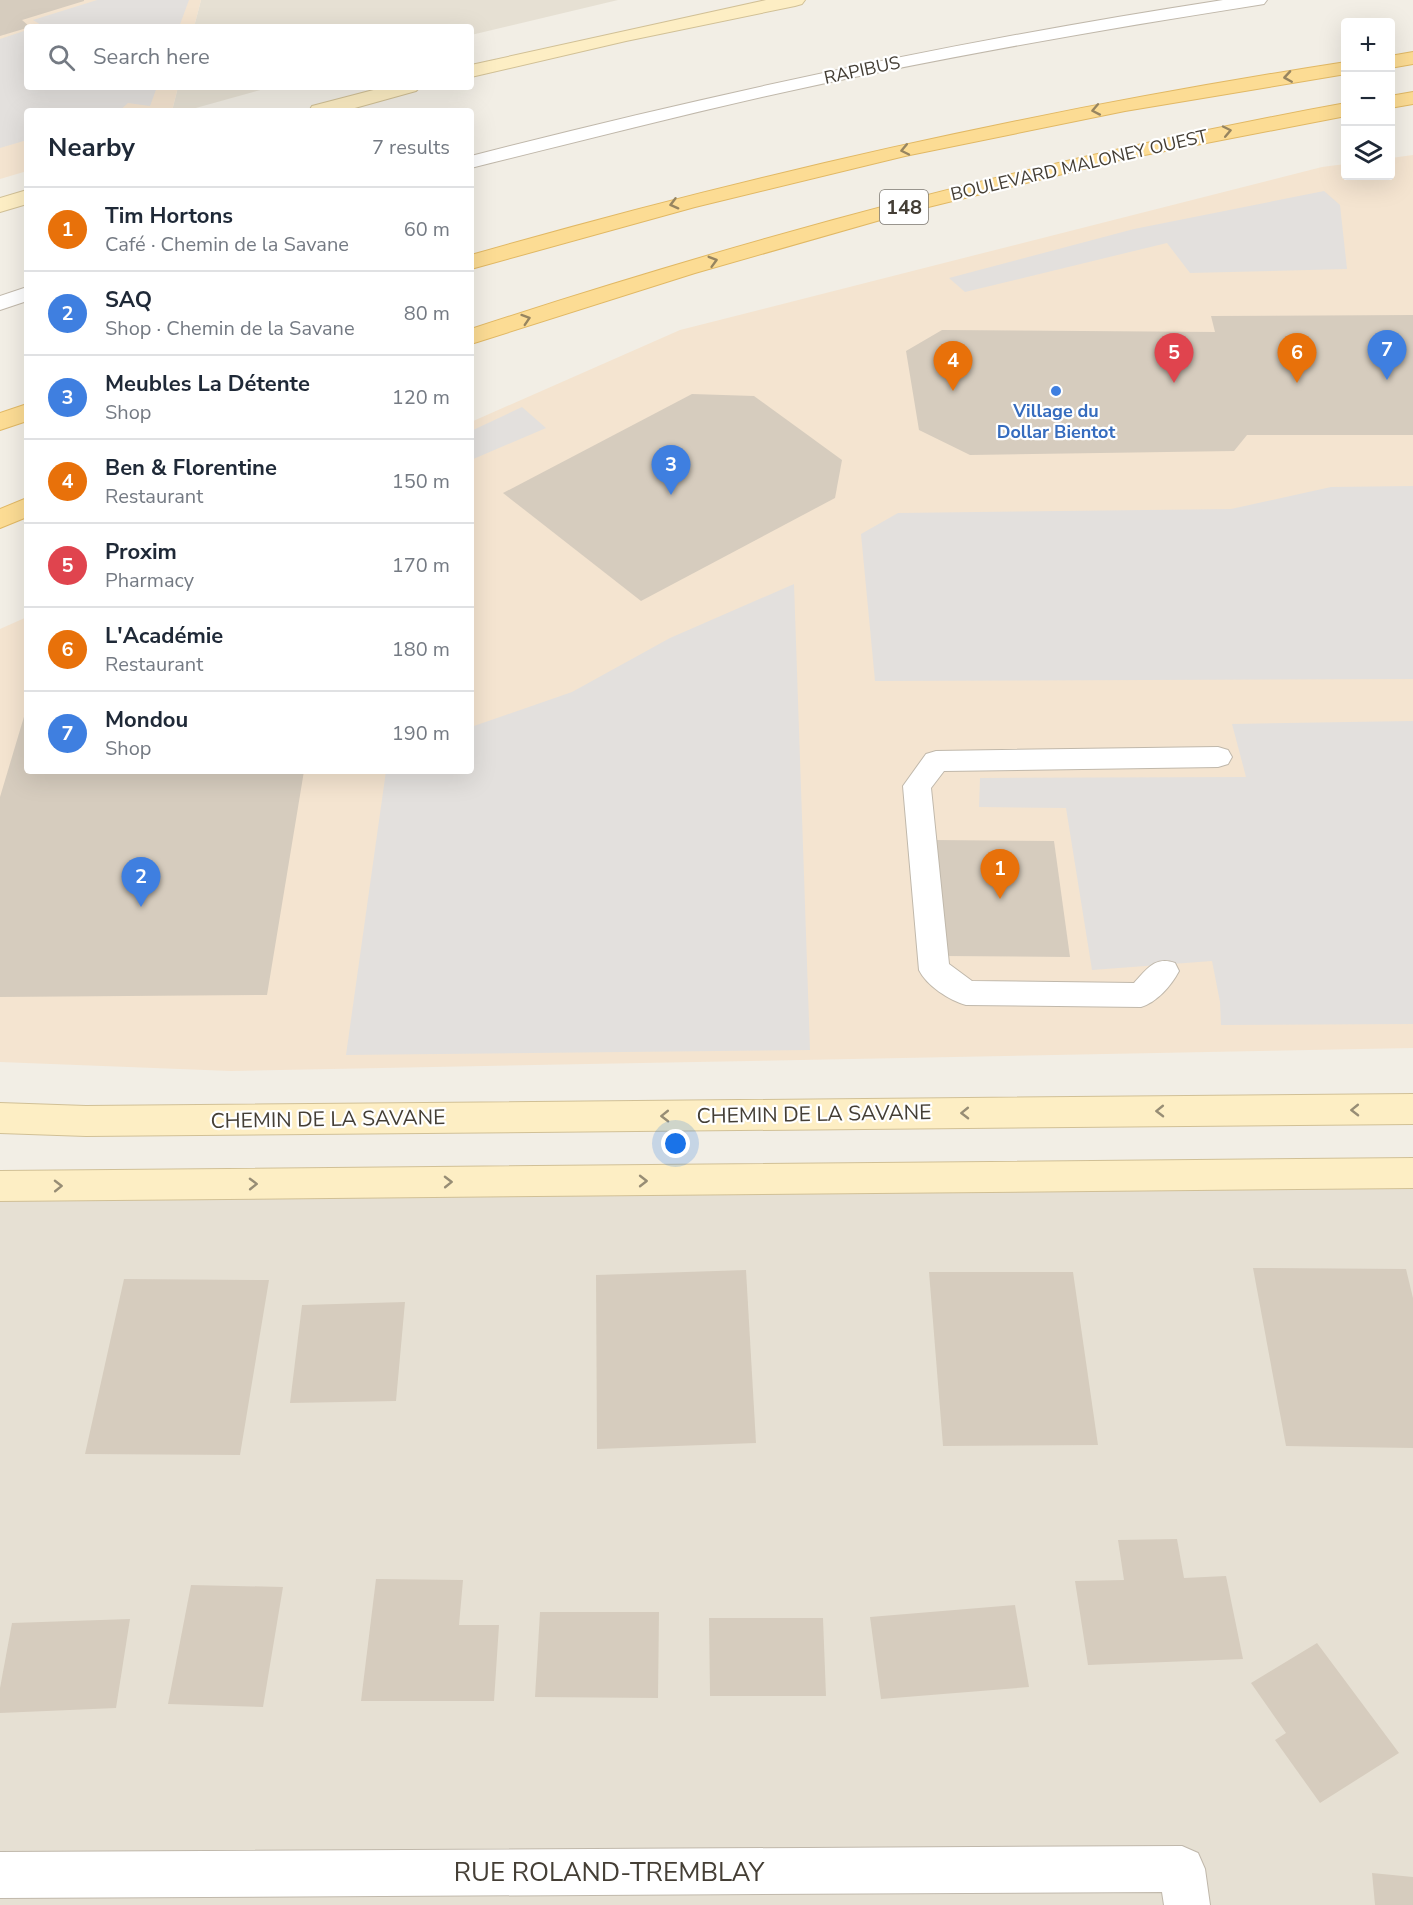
<!DOCTYPE html>
<meta charset="utf-8">
<style>
:root{--surface:#fff;--page:#f6f6f7;--text:#1f2937;--muted:#747a83;--line:#e0e1e3;--accent:#b45309}
body{margin:0;font-family:"Nunito Sans",sans-serif;background:var(--page);color:var(--text)}
.controls{position:absolute;right:18px;top:18px;display:grid;overflow:hidden;border-radius:6px;box-shadow:0 6px 24px #0002}
.controls button{width:54px;height:54px;display:grid;place-items:center;padding:0;border:0;border-bottom:2px solid var(--line);background:var(--surface);color:var(--text);font:30px sans-serif}
.you{position:absolute;left:676px;top:1144px;width:21px;height:21px;margin:-15px;border:4px solid #fff;border-radius:50%;background:#1a73e8;box-shadow:0 0 0 9px #1a73e833}
.badge{display:grid;place-items:center;width:39px;height:39px;border-radius:50%;background:var(--accent);color:#fff;font-size:20px;font-weight:700}
.pin{position:absolute;translate:-50% -50px;filter:drop-shadow(0 2px 3px #0008)}
.pin::after{content:'';position:absolute;top:32px;width:21px;height:18px;background:inherit;clip-path:polygon(0 0,100% 0,50% 100%)}
.list{margin:0;padding:0;list-style:none}
h2{display:flex;justify-content:space-between;align-items:center;height:78px;margin:0;padding:0 24px;font-size:26px}
h2 small{font-size:20px;font-weight:400;color:var(--muted)}
.list li{display:grid;grid-template-columns:39px 1fr auto;gap:18px;align-items:center;box-sizing:border-box;height:84px;padding:0 24px;border-top:2px solid var(--line)}
.list b{display:block;font-size:22px;white-space:nowrap}
.list p{margin:0;font-size:20px;white-space:nowrap;color:var(--muted)}
.list em{font-size:20px;font-style:normal;color:var(--muted)}
.icon{flex:none;width:33px;height:33px;fill:none;stroke:currentColor;stroke-width:2;stroke-linecap:round;stroke-linejoin:round}
.map{position:relative;flex:none;width:1413px;height:1905px;overflow:hidden}
.search{position:absolute;background:var(--surface);box-shadow:0 6px 24px #0002;left:24px;top:24px;width:450px;height:66px;display:flex;align-items:center;gap:15px;box-sizing:border-box;padding:0 21px;border-radius:6px;color:var(--muted);font-size:22px}
.panel{position:absolute;background:var(--surface);box-shadow:0 6px 24px #0002;left:24px;top:108px;width:450px;height:666px;border-radius:6px}
.map>svg:first-child{display:block}
</style>
<div class="map">
<svg width="1413" height="1905" viewBox="0 0 1413 1905">
<rect width="100%" height="100%" fill="#f2eee5"/>
<g fill="#e6e0d3">
<path d="M201,0H618L471,35V27H194Z"/>
<path d="M178,87H271L185,111H172Z"/>
<path d="M1413,1173V1905H0V1186Z"/>
</g>
<g fill="#f4e4d0">
<path d="M0,0H201L194,27H27V87H178L172,111H27V171L0,179Z"/>
<path d="M1413,155V1048L231,1071L0,1062V629L27,617V771H471V422L680,330L1322,167L1345,164L1346,176H1390L1391,158Z"/>
</g>
<g fill="#e3e0dd">
<path d="M97,0H189L179,27H37L41,25L33,20Z"/>
<path d="M27,30V87H157L150,106L128,103L119,111H27V140L0,148V39Z"/>
<path d="M1324,191L1340,205L1347,269L1190,273L1167,243L965,292L949,278L1134,229Z"/>
<path d="M522,407L546,428L471,460V431Z"/>
<path d="M1413,486V679L875,681L861,534L898,513L1231,509L1331,487Z"/>
<path d="M794,584L810,1050L346,1055L386,771H471V727L572,692L670,638Z"/>
<path d="M1413,721V1024L1221,1025L1220,1002L1212,961L1092,970L1066,808L979,807L980,778L1246,777L1232,724Z"/>
</g>
<g fill="#d6ccbe">
<path d="M0,0H84V1L22,20L30,27L0,36Z"/>
<path d="M1413,315V435H1247L1234,451L970,455L919,430L906,351L942,330L1215,332L1211,316Z"/>
<path d="M692,394L754,396L842,460L835,498L641,601L503,493Z"/>
<path d="M26,710L27,771H304L267,995L0,997V797Z"/>
<path d="M933,840L1054,841L1070,957L944,956Z"/>
<path d="M1253,1268L1406,1269L1413,1298V1448L1286,1446Z"/>
<path d="M746,1270L756,1443L597,1449L596,1275Z"/>
<path d="M929,1272H1073L1098,1445L943,1446Z"/>
<path d="M124,1279L269,1280L240,1455L85,1454Z"/>
<path d="M405,1302L396,1401L290,1403L302,1305Z"/>
<path d="M1177,1539L1184,1578L1226,1576L1243,1659L1088,1665L1075,1581L1124,1580L1118,1540Z"/>
<path d="M376,1579L463,1580L459,1625H499L494,1701H361Z"/>
<path d="M191,1585L283,1587L263,1707L168,1704Z"/>
<path d="M1015,1605L1029,1687L881,1699L870,1617Z"/>
<path d="M540,1612H659L658,1698L535,1697Z"/>
<path d="M709,1618H823L826,1696H710Z"/>
<path d="M130,1619L116,1708L0,1713V1688L12,1623Z"/>
<path d="M1317,1643L1399,1753L1320,1803L1275,1740L1286,1733L1251,1683Z"/>
<path d="M1372,1873L1413,1877V1905H1375Z"/>
</g>
<g fill="none" stroke-linecap="round" stroke-linejoin="round">
<g stroke="#c0b8ab" stroke-width="2">
<g id="lane">
<path d="M1223,0H1267L1264,4L1258,5C1092,31 926,60 762,97C665,119 568,144 471,168V156C719,92 969,39 1223,0Z"/>
<path d="M27,287V301L0,310V296Z"/>
<path d="M1218,747L1228,750L1232,757L1228,764L1218,767L944,771L931,788L949,964L972,981L1134,983C1147,969 1155,956 1175,963L1179,971C1171,986 1157,1002 1141,1007L966,1005C949,1000 927,986 919,970L903,786L926,754L936,751Z"/>
</g>
</g>
<g stroke="#c0b8ab" stroke-width="2">
<path id="street" d="M1182,1846L1198,1853L1205,1869L1210,1905H1164L1162,1892L0,1898V1852Z"/>
</g>
<g stroke="#d1c096" stroke-width="2">
<g id="secondary">
<path d="M766,0H805L802,4L795,6L626,41L471,77V65Z"/>
<path d="M385,87H420L416,91L344,111H309L312,106Z"/>
<path d="M27,190V204L0,212V198Z"/>
<path d="M1413,1094V1124L86,1136L0,1133V1103L86,1106Z"/>
<path d="M1413,1158V1188L0,1201V1171Z"/>
</g>
</g>
<g stroke="#e1b864" stroke-width="2">
<g id="primary">
<path d="M1413,52V64L1390,68V56Z"/>
<path d="M1346,62V74L1125,111L905,156L695,207L471,269V255C760,172 1049,108 1346,62Z"/>
<path d="M1413,92V104L1390,108V96Z"/>
<path d="M1346,103V116L1124,159L912,211L695,273L471,344V329C761,234 1045,158 1346,103Z"/>
<path d="M27,404V421L0,430V413Z"/>
<path d="M27,498V517L0,528V509Z"/>
</g>
</g>
<use href="#lane" fill="#fff" fill-rule="evenodd"/>
<use href="#street" fill="#fff" fill-rule="evenodd"/>
<use href="#secondary" fill="#fdeec4" fill-rule="evenodd"/>
<use href="#primary" fill="#fcdc94" fill-rule="evenodd"/>
</g>
<defs><path id="oneway-chevron" d="M-2-3.5L2.5 0L-2 3.5" fill="none" stroke-width="1.6" stroke-linecap="round" stroke-linejoin="round" transform="scale(1.5)"/></defs>
<g stroke="#978560">
<use href="#oneway-chevron" transform="translate(1288 77) rotate(171)"/>
<use href="#oneway-chevron" transform="translate(1096 110) rotate(169)"/>
<use href="#oneway-chevron" transform="translate(1227 131) rotate(-12)"/>
<use href="#oneway-chevron" transform="translate(905 150) rotate(168)"/>
<use href="#oneway-chevron" transform="translate(674 204) rotate(165)"/>
<use href="#oneway-chevron" transform="translate(713 261) rotate(-16)"/>
<use href="#oneway-chevron" transform="translate(526 319) rotate(-18)"/>
</g>
<g stroke="#978d75">
<use href="#oneway-chevron" transform="translate(1355 1110) rotate(179)"/>
<use href="#oneway-chevron" transform="translate(1160 1111) rotate(179)"/>
<use href="#oneway-chevron" transform="translate(965 1113) rotate(179)"/>
<use href="#oneway-chevron" transform="translate(665 1116) rotate(179)"/>
<use href="#oneway-chevron" transform="translate(643 1181)"/>
<use href="#oneway-chevron" transform="translate(448 1182) rotate(-1)"/>
<use href="#oneway-chevron" transform="translate(253 1184) rotate(-1)"/>
<use href="#oneway-chevron" transform="translate(58 1186) rotate(-1)"/>
</g>
<circle fill="#3f7fe0" stroke="#fff" stroke-width="2" cx="1056" cy="391" r="6"/>
<g text-anchor="middle" dominant-baseline="central" stroke-width="4.5" stroke-linejoin="round" paint-order="stroke">
<g font-size="18" fill="#443e35" stroke="#fff">
<text transform="translate(862 70) rotate(-12)">RAPIBUS</text>
<text transform="translate(1079 165) rotate(-13)">BOULEVARD MALONEY OUEST</text>
</g>
<g font-size="18" font-weight="bold" fill="#366cbe" stroke="#fff">
<text x="1056" y="411">Village du<tspan x="1056" dy="21">Dollar Bientot</tspan></text>
</g>
<rect fill="#fff" stroke="#7c7872" stroke-width="1.5" x="880" y="190" width="48" height="34" rx="4.5"/>
<g font-size="20" font-weight="bold" fill="#443e35">
<text x="904" y="207">148</text>
</g>
<g font-size="21" fill="#443e35" stroke="#fff">
<text transform="translate(814 1114) rotate(-1)">CHEMIN DE LA SAVANE</text>
<text transform="translate(328 1119) rotate(-1)">CHEMIN DE LA SAVANE</text>
</g>
<g font-size="26" fill="#443e35" stroke="#fff">
<text x="609" y="1872">RUE ROLAND-TREMBLAY</text>
</g>
</g>
</svg>
<div class="controls">
<button>+</button>
<button>−</button>
<button><svg class="icon" aria-label="layers" viewBox="0 0 24 24"><path d="M12 4l9 5-9 5-9-5zM3 14l9 5 9-5"/></svg></button>
</div>
<div class="you"></div>
<div class="pin badge" style="left:1000px;top:899px;background:#e8710a">1</div>
<div class="pin badge" style="left:141px;top:907px;background:#3f7fe0">2</div>
<div class="pin badge" style="left:671px;top:495px;background:#3f7fe0">3</div>
<div class="pin badge" style="left:953px;top:391px;background:#e8710a">4</div>
<div class="pin badge" style="left:1174px;top:383px;background:#e0444e">5</div>
<div class="pin badge" style="left:1297px;top:383px;background:#e8710a">6</div>
<div class="pin badge" style="left:1387px;top:380px;background:#3f7fe0">7</div>
<div class="search"><svg class="icon" aria-label="search" viewBox="0 0 24 24"><circle cx="10" cy="10" r="6"/><path d="M15 15l6 6"/></svg>Search here</div>
<section class="panel">
<h2>Nearby<small>7 results</small></h2>
<ul class="list">
<li><span class="badge" style="background:#e8710a">1</span><div><b>Tim Hortons</b><p>Café · Chemin de la Savane</p></div><em>60 m</em></li>
<li><span class="badge" style="background:#3f7fe0">2</span><div><b>SAQ</b><p>Shop · Chemin de la Savane</p></div><em>80 m</em></li>
<li><span class="badge" style="background:#3f7fe0">3</span><div><b>Meubles La Détente</b><p>Shop</p></div><em>120 m</em></li>
<li><span class="badge" style="background:#e8710a">4</span><div><b>Ben &amp; Florentine</b><p>Restaurant</p></div><em>150 m</em></li>
<li><span class="badge" style="background:#e0444e">5</span><div><b>Proxim</b><p>Pharmacy</p></div><em>170 m</em></li>
<li><span class="badge" style="background:#e8710a">6</span><div><b>L'Académie</b><p>Restaurant</p></div><em>180 m</em></li>
<li><span class="badge" style="background:#3f7fe0">7</span><div><b>Mondou</b><p>Shop</p></div><em>190 m</em></li>
</ul>
</section>
</div>
